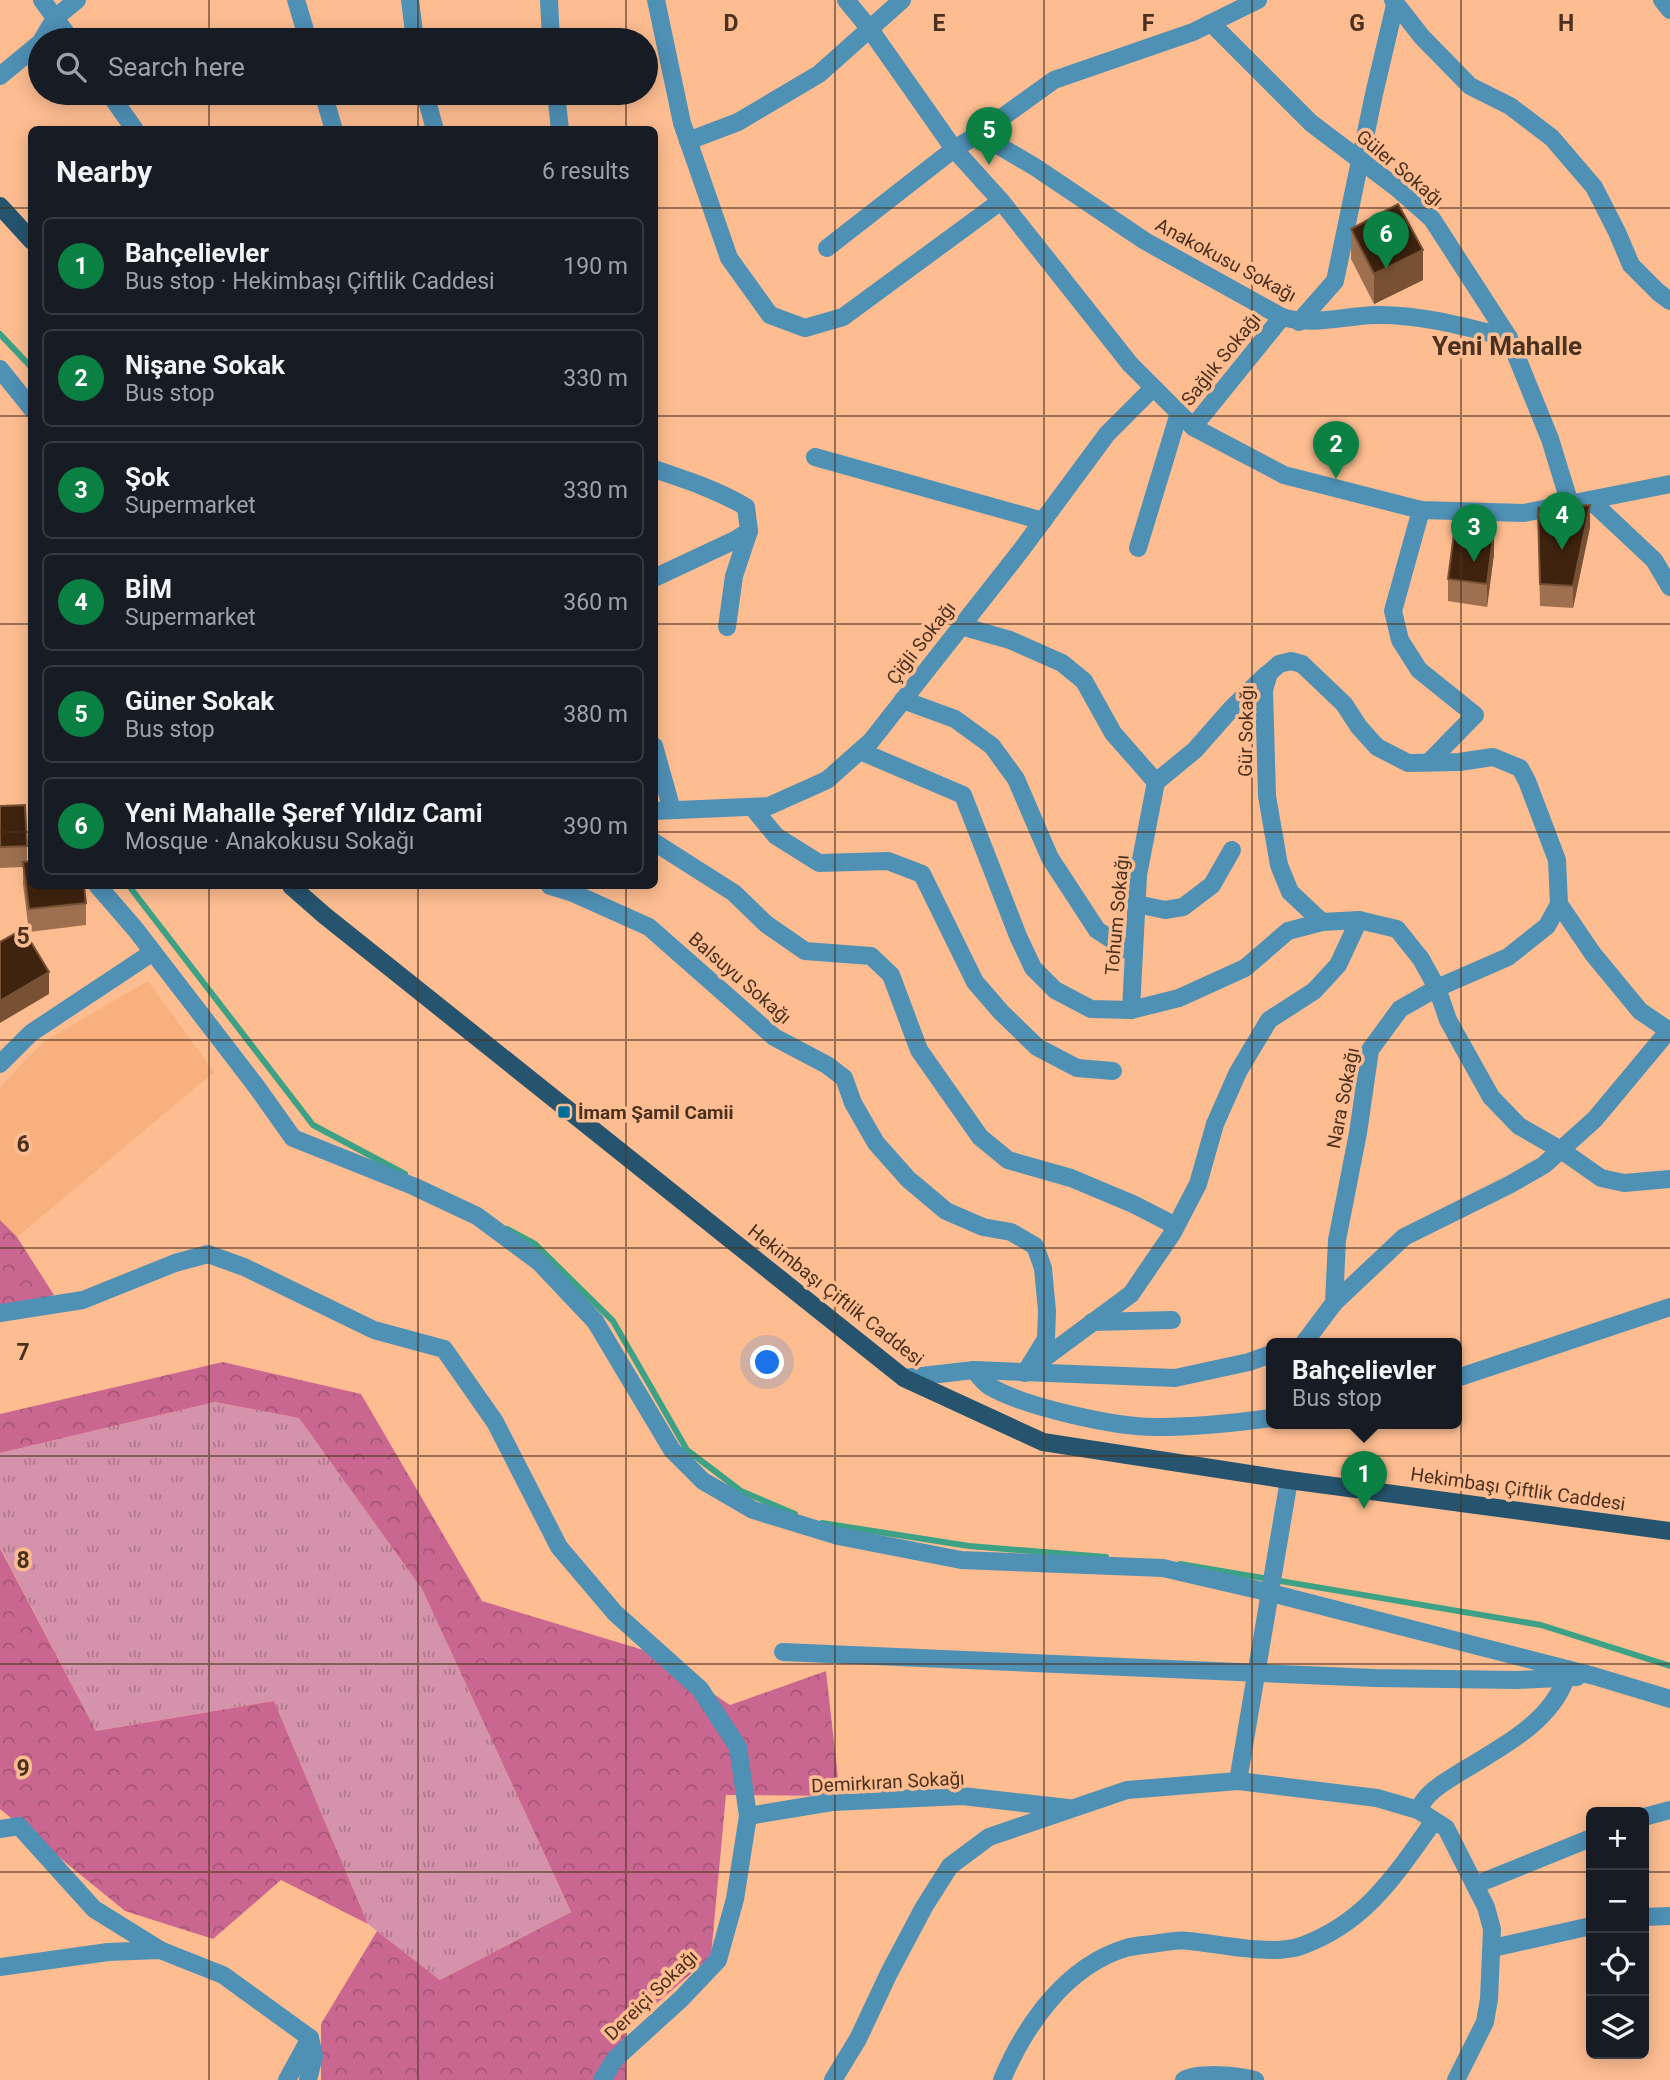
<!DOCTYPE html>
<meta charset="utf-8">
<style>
:root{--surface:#171b24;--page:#20242c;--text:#f1f3f6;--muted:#9ea1a6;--line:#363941;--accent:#0b8043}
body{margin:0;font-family:Roboto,sans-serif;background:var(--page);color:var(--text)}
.controls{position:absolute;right:21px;bottom:21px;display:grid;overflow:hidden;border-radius:10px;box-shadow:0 4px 18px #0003}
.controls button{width:63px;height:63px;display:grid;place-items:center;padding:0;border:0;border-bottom:2px solid var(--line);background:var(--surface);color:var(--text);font:35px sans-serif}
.you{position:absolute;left:768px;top:1363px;width:24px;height:24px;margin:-18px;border:5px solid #fff;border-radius:50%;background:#1a73e8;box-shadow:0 0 0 10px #1a73e833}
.badge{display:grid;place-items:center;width:46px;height:46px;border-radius:50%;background:var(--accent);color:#fff;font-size:23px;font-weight:700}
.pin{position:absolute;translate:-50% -58px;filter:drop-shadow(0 2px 4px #0008)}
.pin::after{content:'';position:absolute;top:37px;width:24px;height:21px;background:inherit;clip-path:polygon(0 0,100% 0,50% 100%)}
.popup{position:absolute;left:1266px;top:1338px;width:196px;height:91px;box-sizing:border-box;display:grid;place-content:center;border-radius:10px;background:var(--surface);filter:drop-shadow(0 2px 5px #0005);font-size:23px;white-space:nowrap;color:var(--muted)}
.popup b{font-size:26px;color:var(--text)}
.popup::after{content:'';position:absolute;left:50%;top:100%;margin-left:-14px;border:14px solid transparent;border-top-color:var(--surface)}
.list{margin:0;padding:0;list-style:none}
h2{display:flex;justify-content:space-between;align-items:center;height:91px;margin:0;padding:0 28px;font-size:30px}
h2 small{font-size:23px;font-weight:400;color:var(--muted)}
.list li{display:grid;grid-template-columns:46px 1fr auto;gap:21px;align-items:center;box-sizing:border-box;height:98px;margin:0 14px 14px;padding:0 14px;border:2px solid var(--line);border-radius:10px}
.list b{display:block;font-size:26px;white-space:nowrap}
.list p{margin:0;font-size:23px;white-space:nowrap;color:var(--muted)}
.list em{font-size:23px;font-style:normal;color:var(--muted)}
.icon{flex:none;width:38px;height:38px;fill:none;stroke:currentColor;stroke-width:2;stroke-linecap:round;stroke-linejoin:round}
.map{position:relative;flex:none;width:1670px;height:2080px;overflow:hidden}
.search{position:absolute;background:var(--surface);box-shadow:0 4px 18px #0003;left:28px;top:28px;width:630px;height:77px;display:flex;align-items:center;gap:18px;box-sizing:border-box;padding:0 24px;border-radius:38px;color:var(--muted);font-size:26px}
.panel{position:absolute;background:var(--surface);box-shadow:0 4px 18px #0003;left:28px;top:126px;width:630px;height:763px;border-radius:10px}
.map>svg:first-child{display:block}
</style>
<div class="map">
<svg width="1670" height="2080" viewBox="0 0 1670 2080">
<defs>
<pattern id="grass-tufts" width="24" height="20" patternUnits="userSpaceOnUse" patternTransform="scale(1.75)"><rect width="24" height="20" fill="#d592ab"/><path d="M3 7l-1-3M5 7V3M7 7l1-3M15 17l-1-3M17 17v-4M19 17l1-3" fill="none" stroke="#af788b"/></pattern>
<pattern id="forest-crowns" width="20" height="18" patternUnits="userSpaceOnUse" patternTransform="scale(1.75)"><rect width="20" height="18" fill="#ca6790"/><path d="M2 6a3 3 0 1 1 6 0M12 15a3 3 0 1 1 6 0" fill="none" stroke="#a65575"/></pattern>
</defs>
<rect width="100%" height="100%" fill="#febd91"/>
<path fill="#f7b07e" d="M148,981L214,1072L17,1237L0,1220V1087L43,1042Z"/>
<path fill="url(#grass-tufts)" d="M215,1402L299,1418L422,1589L571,1912L440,1980L368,1924L274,1701L96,1731L0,1547V1453Z"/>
<g fill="url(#forest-crowns)">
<path d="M0,1220L17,1237L54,1295L0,1311Z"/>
<path d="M223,1362L361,1394L482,1601L650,1652L730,1705L826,1671L840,1796L726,1795L711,1956L625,2031L626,2080H321V2024L377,1931L440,1980L571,1912L422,1589L299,1418L215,1402L0,1453V1414Z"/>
<path d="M0,1548L96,1731L274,1701L368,1924L281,1880L213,1939L125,1911L0,1809Z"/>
</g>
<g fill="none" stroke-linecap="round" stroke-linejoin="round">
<g stroke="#3ca185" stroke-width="6">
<path d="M0,334L32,368"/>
<path d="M129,886L313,1125L405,1174"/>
<path d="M507,1229L535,1244L613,1321L687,1450L741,1491L795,1514"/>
<path d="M822,1523L969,1546L1106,1557"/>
<path d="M1180,1564L1541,1625L1670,1666"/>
</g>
<g stroke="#4f90b5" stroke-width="18">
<path d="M42,0L71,40"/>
<path d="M296,0L308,40"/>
<path d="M410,0L415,40"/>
<path d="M549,0L551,40"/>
<path d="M656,0L682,123L729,258L770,315L805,328L843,317L1001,201"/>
<path d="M846,0L869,28L954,149L1001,201L1130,364L1193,427L1284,475L1421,510L1524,513L1670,484"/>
<path d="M1258,0L1211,23L1311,123L1397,188L1432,219L1509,338L1550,439L1570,504"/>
<path d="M1393,0L1422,37L1470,86L1510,106L1552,138L1594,187L1617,232L1631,265L1658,292L1670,301"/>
<path d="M1662,0L1670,10"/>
<path d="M42,40L55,18L77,0"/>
<path d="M0,76L40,43"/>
<path d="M109,93L135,130"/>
<path d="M323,93L334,130"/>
<path d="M425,93L435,130"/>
<path d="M556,93L560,130"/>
<path d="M979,134L1054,80L1193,32L1211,23"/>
<path d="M688,141L738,122L819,74L902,0"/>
<path d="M827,248L954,149L979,134L1035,167L1145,241L1282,317C1312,326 1344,316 1375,315C1420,314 1466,327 1509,338"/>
<path d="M1299,322L1335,281L1374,94L1395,5"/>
<path d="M0,369L32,409"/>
<path d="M1193,427L1282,317"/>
<path d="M815,457L1043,521"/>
<path d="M654,469C687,480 717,490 746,507L749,531L735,540L654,578"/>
<path d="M1590,500L1654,560L1670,587"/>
<path d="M1421,510L1393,611L1400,640L1419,670L1475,715L1429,762"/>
<path d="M1138,548L1179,413"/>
<path d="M961,626L1010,640L1062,663L1084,681L1113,733L1156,782L1195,750L1231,709L1267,674"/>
<path d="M727,627L734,576L749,531"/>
<path d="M903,700L955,719L992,746L1016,779L1050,858L1097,930L1134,954"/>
<path d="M654,746L672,810"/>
<path d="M860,751L963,795L1018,936L1033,968L1055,990L1091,1009L1131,1010L1179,998L1245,968L1288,931L1322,922"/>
<path d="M752,807L776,836L819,863L888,861L922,874L975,982L1001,1012L1037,1047L1077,1068L1113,1071"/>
<path d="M654,811L769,806L827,780L871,741L1022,549L1107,434L1153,388"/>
<path d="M654,842L734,893L766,924L805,951L871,956L891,975L919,1050L980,1137L1008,1160L1071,1178L1133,1204L1176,1226"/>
<path d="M98,886L136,930L256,1086L293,1138L413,1186L477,1216L539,1262L595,1321L672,1450L703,1481L753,1510L838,1536L961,1560L1163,1568L1271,1593L1594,1676L1670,1699"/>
<path d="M550,886L573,893L649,927L774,1037L827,1065L844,1078L853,1103L876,1143L908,1179L946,1211L983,1227L1011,1232L1035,1246L1043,1268L1047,1311L1046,1339L1025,1373"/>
<path d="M1137,904L1165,910L1183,907L1212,885L1232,850"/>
<path d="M1131,1010L1138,875L1156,782"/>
<path d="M1668,1030L1640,1011L1593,954L1559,904L1557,860L1527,781L1520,768L1493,757L1459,762L1408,763L1377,747L1359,727L1344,704L1302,664L1291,661L1279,664L1269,673L1264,690L1267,796L1279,865L1290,892L1322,922L1359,920L1397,929L1421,959L1437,988L1448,1020L1491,1097L1519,1126L1561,1150L1601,1178L1624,1183L1670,1179"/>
<path d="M0,1064L31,1033L153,952"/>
<path d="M1334,1303L1404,1237L1509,1185L1544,1165L1595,1119L1670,1029"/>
<path d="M0,1313L83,1300L175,1263L208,1254L244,1267L374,1330L444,1349L495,1422L559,1547L615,1613L700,1689L738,1747L748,1816L735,1899L718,1960L681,1999L615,2059L602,2080"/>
<path d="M1092,1322L1172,1320"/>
<path d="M1304,1343L1334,1303L1337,1240L1358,1133L1370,1050L1400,1009L1437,988L1508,957L1547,926L1559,904"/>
<path d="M1035,1365L1131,1294L1172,1234L1198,1184L1215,1124L1238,1072L1269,1020L1314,991L1338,965L1359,920"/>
<path d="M974,1370C979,1376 983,1382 989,1386C1024,1407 1118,1428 1159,1427C1197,1427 1234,1423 1271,1418"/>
<path d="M904,1378L974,1370L1175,1378L1249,1362L1271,1354"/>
<path d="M1457,1378L1670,1307"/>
<path d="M783,1652L1375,1678L1517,1680L1577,1677"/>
<path d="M1238,1781L1377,1798L1418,1810L1446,1828L1486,1907L1492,1929L1489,1999L1485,2022L1456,2080"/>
<path d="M1418,1810C1427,1791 1445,1782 1462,1771C1500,1748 1550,1723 1566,1678"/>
<path d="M748,1816L832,1802L962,1796L1068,1808"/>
<path d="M1644,1817L1670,1810"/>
<path d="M0,1829L19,1826L94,1909L160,1950"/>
<path d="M1475,1885L1591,1838"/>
<path d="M1644,1917L1670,1916"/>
<path d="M1493,1948L1591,1926"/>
<path d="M0,1967L108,1952L160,1950L223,1975L310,2038"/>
<path d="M287,2080L310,2038"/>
<path d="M308,2080L314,2056L310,2038"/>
<path d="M833,2080L858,2039L889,1973L924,1907L950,1866L989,1837L1127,1790L1238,1781L1289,1480"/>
<path d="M1002,2080C1025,2025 1066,1966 1126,1948C1136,1945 1148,1945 1158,1943C1168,1942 1179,1939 1189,1941C1219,1944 1273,1956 1301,1946C1366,1923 1396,1874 1434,1821"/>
<path d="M1184,2080C1198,2072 1239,2075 1255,2080"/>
</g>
<g stroke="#26546e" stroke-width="18">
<path d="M0,206L32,241"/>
<path d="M291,886L324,915L904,1378L1043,1442L1289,1480L1670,1531"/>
</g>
</g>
<g fill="#9e7050">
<path d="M1351,229L1423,280L1374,304L1351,259Z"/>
<path d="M1538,508L1590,527L1573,608L1540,606Z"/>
<path d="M1494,554L1487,607L1448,601V579Z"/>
<path d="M0,806L27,846V862L86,903V925L29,932L23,884V867L0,868Z"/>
</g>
<g fill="#785135">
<path d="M1423,250V280L1374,304V274Z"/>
<path d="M1590,505V527L1573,608V586Z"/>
<path d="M1494,531V554L1487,607V584Z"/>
<path d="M49,972V994L0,1023V1001Z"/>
</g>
<g fill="#3f230e" stroke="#785135" stroke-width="2">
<path d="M1398,204L1423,250L1374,274L1351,229Z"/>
<path d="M1590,505L1573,586L1540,584L1538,508Z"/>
<path d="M1455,526L1494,531L1487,584L1448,579Z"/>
<path d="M25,805L27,846L0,847V806Z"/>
<path d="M32,861V886H84L86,903L29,909L23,862Z"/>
<path d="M23,929L49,972L0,1001V942Z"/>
</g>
<path fill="none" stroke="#4b311f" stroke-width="2" stroke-opacity="0.55" d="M209,0V40M418,0V40M626,0V40M835,0V2080M1044,0V2080M1252,0V2080M1461,0V2080M209,93V130M418,93V130M626,93V130M0,208H32M654,208H1670M0,416H32M654,416H1670M0,624H32M654,624H1670M0,832H32M654,832H1670M209,886V2080M418,886V2080M626,886V2080M0,1040H1670M0,1248H1670M0,1456H1670M0,1664H1670M0,1872H1591M1644,1872H1670"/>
<rect fill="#006d99" stroke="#febd91" stroke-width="2.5" x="557" y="1105" width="14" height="14" rx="3.5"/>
<g text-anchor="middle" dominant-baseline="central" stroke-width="7" stroke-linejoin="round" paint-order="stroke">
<g font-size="19" fill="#4b311f" stroke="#febd91">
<text transform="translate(1400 168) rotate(40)">Güler Sokağı</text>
<text transform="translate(1226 260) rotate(28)">Anakokusu Sokağı</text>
<text transform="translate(1221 359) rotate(-51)">Sağlık Sokağı</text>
<text transform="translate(921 643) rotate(-52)">Çiğli Sokağı</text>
<text transform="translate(1246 731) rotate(-89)">Gür Sokağı</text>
<text transform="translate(1117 915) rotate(-85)">Tohum Sokağı</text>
<text transform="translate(740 978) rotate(41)">Balsuyu Sokağı</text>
<text transform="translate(1343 1098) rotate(-79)">Nara Sokağı</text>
<text transform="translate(836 1295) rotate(38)">Hekimbaşı Çiftlik Caddesi</text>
<text transform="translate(1518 1489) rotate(8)">Hekimbaşı Çiftlik Caddesi</text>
<text transform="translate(888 1782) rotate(-3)">Demirkıran Sokağı</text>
<text transform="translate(651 1995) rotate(-44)">Dereiçi Sokağı</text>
</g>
<g font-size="19" font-weight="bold" fill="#4b311f" stroke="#febd91" text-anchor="start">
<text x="578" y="1112">İmam Şamil Camii</text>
</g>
<g font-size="26" font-weight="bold" fill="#4b311f" stroke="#febd91">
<text x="1507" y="346">Yeni Mahalle</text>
</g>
</g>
<g font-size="23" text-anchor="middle" font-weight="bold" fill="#4b311f" stroke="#febd91" stroke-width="7" stroke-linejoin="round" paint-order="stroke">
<text x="731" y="31">D</text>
<text x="939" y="31">E</text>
<text x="1148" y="31">F</text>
<text x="1357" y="31">G</text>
<text x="1566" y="31">H</text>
<text x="23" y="944">5</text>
<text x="23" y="1152">6</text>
<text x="23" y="1360">7</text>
<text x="23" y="1568">8</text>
<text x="23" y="1776">9</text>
</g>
</svg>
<div class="controls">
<button>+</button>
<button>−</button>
<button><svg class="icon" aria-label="locate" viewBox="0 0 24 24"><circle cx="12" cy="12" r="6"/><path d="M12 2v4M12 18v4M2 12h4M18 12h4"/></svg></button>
<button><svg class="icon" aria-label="layers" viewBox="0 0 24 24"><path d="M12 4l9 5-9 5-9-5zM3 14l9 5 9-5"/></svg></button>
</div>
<div class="you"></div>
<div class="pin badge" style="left:1364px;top:1509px">1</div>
<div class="popup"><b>Bahçelievler</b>Bus stop</div>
<div class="pin badge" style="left:1336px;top:479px">2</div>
<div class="pin badge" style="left:1474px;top:562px">3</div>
<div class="pin badge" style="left:1562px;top:550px">4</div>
<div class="pin badge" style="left:989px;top:165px">5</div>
<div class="pin badge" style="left:1386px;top:269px">6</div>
<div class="search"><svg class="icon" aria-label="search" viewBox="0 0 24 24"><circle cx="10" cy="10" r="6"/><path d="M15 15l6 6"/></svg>Search here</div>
<section class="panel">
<h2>Nearby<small>6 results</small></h2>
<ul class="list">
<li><span class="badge">1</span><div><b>Bahçelievler</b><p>Bus stop · Hekimbaşı Çiftlik Caddesi</p></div><em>190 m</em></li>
<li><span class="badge">2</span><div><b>Nişane Sokak</b><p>Bus stop</p></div><em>330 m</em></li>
<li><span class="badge">3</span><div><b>Şok</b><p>Supermarket</p></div><em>330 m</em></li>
<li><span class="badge">4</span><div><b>BİM</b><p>Supermarket</p></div><em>360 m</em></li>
<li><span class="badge">5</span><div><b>Güner Sokak</b><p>Bus stop</p></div><em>380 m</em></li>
<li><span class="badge">6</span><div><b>Yeni Mahalle Şeref Yıldız Cami</b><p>Mosque · Anakokusu Sokağı</p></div><em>390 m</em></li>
</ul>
</section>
</div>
